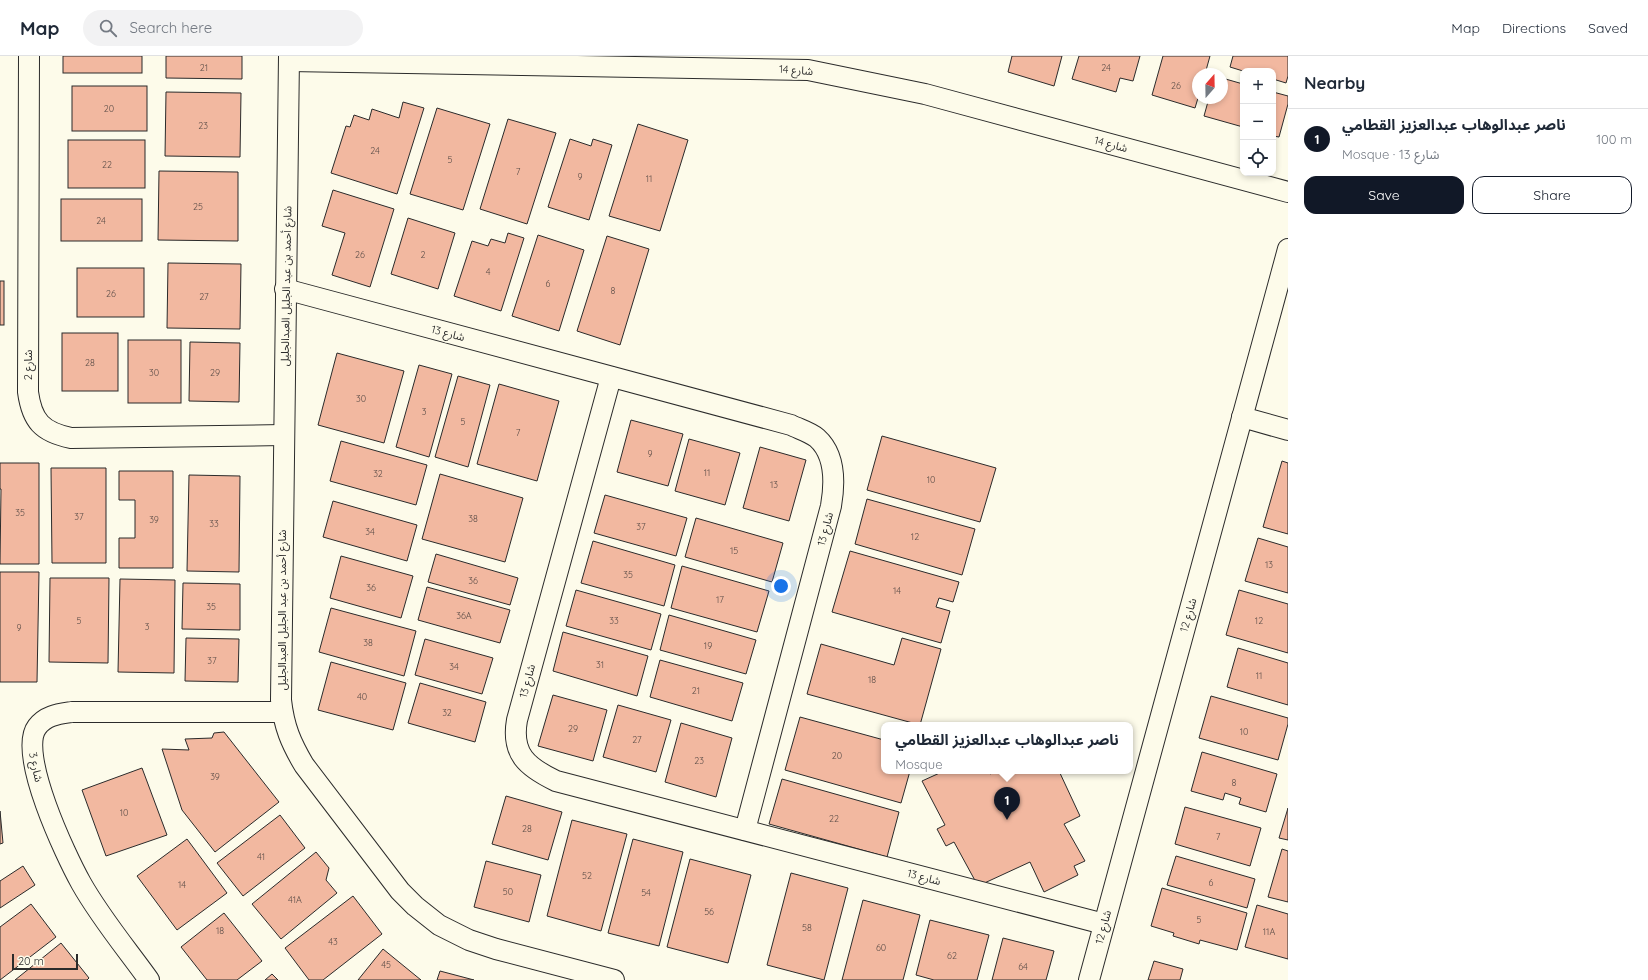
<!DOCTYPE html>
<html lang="en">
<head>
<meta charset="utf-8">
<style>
  :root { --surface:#fff; --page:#f2f2f3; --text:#1f2937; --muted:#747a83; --line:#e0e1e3; --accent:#111827 }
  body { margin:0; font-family:Quicksand,"Noto Sans Arabic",sans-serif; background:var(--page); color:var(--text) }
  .controls { position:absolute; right:12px; top:12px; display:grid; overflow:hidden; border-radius:8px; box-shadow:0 2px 6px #0003 }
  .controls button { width:36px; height:36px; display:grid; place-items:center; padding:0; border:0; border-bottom:1px solid var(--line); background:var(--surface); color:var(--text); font:20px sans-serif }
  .compass { position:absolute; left:1192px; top:12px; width:36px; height:36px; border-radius:50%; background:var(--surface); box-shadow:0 2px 6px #0003; rotate:20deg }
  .scale { position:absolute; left:12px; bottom:10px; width:66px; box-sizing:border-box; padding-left:4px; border:2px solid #2b2b2b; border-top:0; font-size:11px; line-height:14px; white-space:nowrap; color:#2b2b2b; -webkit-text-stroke:3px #fdfbea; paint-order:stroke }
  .you { position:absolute; left:781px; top:530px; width:14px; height:14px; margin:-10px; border:3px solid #fff; border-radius:50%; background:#1a73e8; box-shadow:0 0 0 6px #1a73e833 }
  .badge { display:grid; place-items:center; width:26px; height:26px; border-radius:50%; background:var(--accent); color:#fff; font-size:13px; font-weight:700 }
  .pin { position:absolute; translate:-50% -33px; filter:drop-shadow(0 1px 2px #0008) }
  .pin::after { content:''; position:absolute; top:21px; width:14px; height:12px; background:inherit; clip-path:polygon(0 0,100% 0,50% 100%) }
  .popup { position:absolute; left:881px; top:666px; width:252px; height:52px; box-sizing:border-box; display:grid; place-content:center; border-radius:8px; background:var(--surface); filter:drop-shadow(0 1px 3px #0005); font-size:13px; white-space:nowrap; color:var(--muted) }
  .popup b { font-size:15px; color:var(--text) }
  .popup::after { content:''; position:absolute; left:50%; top:100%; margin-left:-8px; border:8px solid transparent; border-top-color:var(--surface) }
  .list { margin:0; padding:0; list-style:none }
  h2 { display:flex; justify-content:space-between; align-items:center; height:52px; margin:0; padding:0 16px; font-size:17px }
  h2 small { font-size:13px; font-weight:400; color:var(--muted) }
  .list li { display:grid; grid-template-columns:26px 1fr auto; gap:12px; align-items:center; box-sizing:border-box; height:56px; padding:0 16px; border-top:1px solid var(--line) }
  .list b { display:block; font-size:15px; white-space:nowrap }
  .list p { margin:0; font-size:13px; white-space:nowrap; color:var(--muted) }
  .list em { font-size:13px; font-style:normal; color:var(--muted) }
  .actions { display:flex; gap:8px; padding:12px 16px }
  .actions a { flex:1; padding:9px 0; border:1px solid var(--accent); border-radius:12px; text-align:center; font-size:14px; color:var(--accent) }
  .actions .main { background:var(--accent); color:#fff }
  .icon { flex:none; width:22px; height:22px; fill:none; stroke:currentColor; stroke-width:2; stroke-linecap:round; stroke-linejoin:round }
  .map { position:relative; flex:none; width:1288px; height:924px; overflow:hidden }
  header { display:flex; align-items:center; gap:24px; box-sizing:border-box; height:56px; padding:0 20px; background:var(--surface); border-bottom:1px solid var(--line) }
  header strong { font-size:19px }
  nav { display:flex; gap:22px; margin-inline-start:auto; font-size:14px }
  .search { width:280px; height:36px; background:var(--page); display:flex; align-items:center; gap:10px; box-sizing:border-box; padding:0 14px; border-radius:22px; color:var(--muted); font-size:15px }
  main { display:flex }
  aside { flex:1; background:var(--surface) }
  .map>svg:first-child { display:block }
  .building { fill:#f2b8a0; stroke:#2b2b2b }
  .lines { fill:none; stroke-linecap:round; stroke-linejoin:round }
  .street-casing { stroke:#2b2b2b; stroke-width:22 }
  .street { stroke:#fdfbea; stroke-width:20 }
  .labels { text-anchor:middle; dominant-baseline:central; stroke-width:3; stroke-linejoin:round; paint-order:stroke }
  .number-label { font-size:9px; fill:#5d4e48 }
  .street-label { font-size:11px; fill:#2b2b2b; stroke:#fdfbea }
</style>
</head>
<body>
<header>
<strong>Map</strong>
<div class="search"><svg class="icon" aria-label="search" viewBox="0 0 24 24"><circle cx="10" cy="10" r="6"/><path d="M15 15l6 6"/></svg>Search here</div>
<nav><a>Map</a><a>Directions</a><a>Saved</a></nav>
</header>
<main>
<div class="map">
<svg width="1288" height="924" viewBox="0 0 1288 924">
  <rect width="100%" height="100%" fill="#fdfbea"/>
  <g class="building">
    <rect x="63" y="0" width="79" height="17"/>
    <polygon points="166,0 242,0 242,23 166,22"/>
    <polygon points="1012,0 1062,0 1054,30 1008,16"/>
    <polygon points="1079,0 1140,0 1133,25 1120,22 1116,36 1072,23"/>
    <polygon points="1163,0 1210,0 1205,18 1198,18 1198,42 1195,52 1152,39"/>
    <polygon points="1233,0 1288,0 1288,20 1286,27 1273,23 1273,15 1243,15 1230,11"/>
    <polygon points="1222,22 1243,28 1243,71 1204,60 1209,42 1222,42"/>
    <rect x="72" y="30" width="75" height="45"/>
    <polygon points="166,36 241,37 240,101 165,100"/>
    <polygon points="1273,36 1288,40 1288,48 1279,81 1273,80"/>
    <polygon points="403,46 424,52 397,138 331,117 346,70 350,71 354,59 369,64 372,53 399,62"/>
    <polygon points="437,52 490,68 463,154 410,138"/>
    <polygon points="508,63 556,77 527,168 480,153"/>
    <polygon points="638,68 688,84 660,175 609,160"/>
    <polygon points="570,83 591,90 593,83 612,89 589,164 548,151"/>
    <rect x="68" y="84" width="77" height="48"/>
    <polygon points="159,115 238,116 238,185 158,184"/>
    <polygon points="333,134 394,153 370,231 332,219 345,177 322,170"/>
    <rect x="61" y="143" width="81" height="42"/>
    <polygon points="408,162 455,177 438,233 391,218"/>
    <polygon points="508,177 524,182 501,255 454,240 472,185 488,190 491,183 505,187"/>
    <polygon points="538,179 584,194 559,275 512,260"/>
    <polygon points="607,180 649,193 620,289 577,275"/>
    <polygon points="168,207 241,208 240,273 167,272"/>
    <rect x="77" y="212" width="67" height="49"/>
    <rect x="0" y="225" width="4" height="44"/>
    <rect x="62" y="277" width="56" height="58"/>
    <rect x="128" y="284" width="53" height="63"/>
    <polygon points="190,286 240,287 239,346 189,345"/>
    <polygon points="337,297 404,315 384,387 318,369"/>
    <polygon points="419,309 452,318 429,401 396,391"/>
    <polygon points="458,320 490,329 468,411 435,401"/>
    <polygon points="499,328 559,345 537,425 477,408"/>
    <polygon points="631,364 683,378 668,430 617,416"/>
    <polygon points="882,380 996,412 980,466 867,434"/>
    <polygon points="689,383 740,397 725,449 675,435"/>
    <polygon points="341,385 427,409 416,449 330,425"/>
    <polygon points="760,391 806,404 789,465 743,452"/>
    <polygon points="1282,405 1288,407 1288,478 1263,471"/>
    <polygon points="0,407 39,407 39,508 0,508 1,433 0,433"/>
    <polygon points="51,412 106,412 106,507 52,507"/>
    <polygon points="119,415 173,415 173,512 119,512 119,482 135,482 135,444 119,444"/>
    <polygon points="440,418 523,442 505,506 422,483"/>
    <polygon points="189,419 240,420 239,516 187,515"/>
    <polygon points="605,439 687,462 676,500 594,477"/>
    <polygon points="867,443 975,473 962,519 855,488"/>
    <polygon points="333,445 417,469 407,505 323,481"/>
    <polygon points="696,462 783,487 772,526 685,501"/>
    <polygon points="1258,482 1288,491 1288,537 1245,525"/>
    <polygon points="593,485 675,509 664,550 581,527"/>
    <polygon points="850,495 959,526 953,546 939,542 936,551 950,555 941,587 832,556"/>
    <polygon points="436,498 518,522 510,549 428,526"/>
    <polygon points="341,500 413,520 401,562 330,542"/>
    <polygon points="682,510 769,535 757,576 671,552"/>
    <polygon points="0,516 39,516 37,626 0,626"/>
    <polygon points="50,522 109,522 108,607 49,606"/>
    <polygon points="120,523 175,524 174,617 118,616"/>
    <polygon points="183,527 240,528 240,574 182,573"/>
    <polygon points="427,531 510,554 500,587 418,564"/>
    <polygon points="576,534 661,558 651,594 566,570"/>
    <polygon points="1239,534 1288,548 1288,597 1226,579"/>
    <polygon points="331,552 416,575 404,620 319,596"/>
    <polygon points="669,559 756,584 746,618 660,594"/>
    <polygon points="563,576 648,600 637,640 553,615"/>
    <polygon points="186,582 239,583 238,626 185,625"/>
    <polygon points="902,582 941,593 920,669 807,638 821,588 894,609"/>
    <polygon points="425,583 493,602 482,638 415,619"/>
    <polygon points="1238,592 1288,607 1288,649 1227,631"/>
    <polygon points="660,604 743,627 732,665 650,641"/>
    <polygon points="331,606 406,627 393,674 318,654"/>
    <polygon points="420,627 486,646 475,686 408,667"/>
    <polygon points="553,639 607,654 593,705 538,690"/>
    <polygon points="1211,640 1288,662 1288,668 1278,704 1199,682"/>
    <polygon points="618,649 671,664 656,716 603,701"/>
    <polygon points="800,661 884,684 884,715 910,715 901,747 785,714"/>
    <polygon points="681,667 732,682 716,741 665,726"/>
    <polygon points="224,676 279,746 215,796 182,754 162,693 189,694 185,683 212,682 214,677"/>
    <polygon points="1202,696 1277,718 1266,756 1239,748 1241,742 1225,737 1223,744 1191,735"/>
    <polygon points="142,712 167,779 106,800 82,734"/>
    <polygon points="944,715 988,715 990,718 996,715 1059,715 1080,760 1064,768 1085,805 1074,810 1078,819 1044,836 1030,806 978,830 954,786 946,790 937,773 945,769 922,725"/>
    <polygon points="782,723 899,756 887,801 769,768"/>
    <polygon points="506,740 562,756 548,804 492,788"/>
    <polygon points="1185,751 1261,772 1250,810 1175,788"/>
    <polygon points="1288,752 1288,784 1279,782"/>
    <polygon points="0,755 3,787 0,788"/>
    <polygon points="280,759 305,792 243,840 217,807"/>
    <polygon points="572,764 627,778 601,875 547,860"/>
    <polygon points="187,783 227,837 177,874 137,820"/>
    <polygon points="633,783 683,796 659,890 608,877"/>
    <polygon points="1282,793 1288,795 1288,846 1268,841"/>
    <polygon points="316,796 329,812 326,824 337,837 281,883 252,848"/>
    <polygon points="1176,800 1255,823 1247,852 1167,829"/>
    <polygon points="690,803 751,819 728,907 667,891"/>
    <polygon points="486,805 541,819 529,866 474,851"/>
    <polygon points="23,810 35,829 0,852 0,825"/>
    <polygon points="791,817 848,832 824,924 767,909"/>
    <polygon points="1162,832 1247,857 1237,894 1200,884 1199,888 1173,880 1174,877 1151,870"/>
    <polygon points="353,840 382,878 323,924 309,924 285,892"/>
    <polygon points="863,844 920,859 903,924 842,924"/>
    <polygon points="31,848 56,881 0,924 0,871"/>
    <polygon points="1257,849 1288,858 1288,903 1245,891"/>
    <polygon points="224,857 262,905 237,924 207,924 181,891"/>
    <polygon points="930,864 989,879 977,924 934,924 916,919"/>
    <polygon points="1003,882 1054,895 1046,924 992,924"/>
    <polygon points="61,887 89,922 87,924 15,924"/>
    <polygon points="383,893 421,924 358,924"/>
    <polygon points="1154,905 1183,913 1180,924 1148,924"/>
    <polygon points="440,915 474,924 437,924"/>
    <polygon points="272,918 278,924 265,924"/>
  </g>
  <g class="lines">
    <defs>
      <g id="street">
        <path d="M29,0L28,336C32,365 42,376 71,382L283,379"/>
        <path d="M289,0L281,644C284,671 291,687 304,709L400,835L415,850L439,869L469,884L496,893L614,924"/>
        <polyline points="289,5 808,14 925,38 1288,136"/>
        <path d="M285,233L791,369C799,373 810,376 817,382C836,399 835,427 831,450L745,774"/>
        <path d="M611,321L517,664C511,698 527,711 556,725L1104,868"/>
        <polyline points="1242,361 1288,374"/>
        <path d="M149,924C126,892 100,861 81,827C66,800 17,697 37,671C46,659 59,658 72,656H282"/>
        <polyline points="1089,924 1288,193"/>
      </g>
    </defs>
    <use href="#street" class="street-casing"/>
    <use href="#street" class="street"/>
  </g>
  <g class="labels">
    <g class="number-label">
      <text x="204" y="11">21</text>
      <text x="1106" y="11">24</text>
      <text x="1176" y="29">26</text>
      <text x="109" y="52">20</text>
      <text x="203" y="69">23</text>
      <text x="375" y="94">24</text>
      <text x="450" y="103">5</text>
      <text x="107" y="108">22</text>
      <text x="518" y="115">7</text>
      <text x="580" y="120">9</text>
      <text x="649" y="122">11</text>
      <text x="198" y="150">25</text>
      <text x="101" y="164">24</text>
      <text x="360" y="198">26</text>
      <text x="423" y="198">2</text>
      <text x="488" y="215">4</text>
      <text x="548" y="227">6</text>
      <text x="613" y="234">8</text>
      <text x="111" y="237">26</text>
      <text x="204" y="240">27</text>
      <text x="90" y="306">28</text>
      <text x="154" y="316">30</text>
      <text x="215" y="316">29</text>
      <text x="361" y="342">30</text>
      <text x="424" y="355">3</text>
      <text x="463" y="365">5</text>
      <text x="518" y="376">7</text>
      <text x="650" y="397">9</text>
      <text x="707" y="416">11</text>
      <text x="378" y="417">32</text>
      <text x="931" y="423">10</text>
      <text x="774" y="428">13</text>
      <text x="20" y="456">35</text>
      <text x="79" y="460">37</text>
      <text x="473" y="462">38</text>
      <text x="154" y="463">39</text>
      <text x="214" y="467">33</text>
      <text x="641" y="470">37</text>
      <text x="370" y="475">34</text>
      <text x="915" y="480">12</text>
      <text x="734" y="494">15</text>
      <text x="1269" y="508">13</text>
      <text x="628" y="518">35</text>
      <text x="473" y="524">36</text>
      <text x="371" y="531">36</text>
      <text x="897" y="534">14</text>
      <text x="720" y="543">17</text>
      <text x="211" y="550">35</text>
      <text x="464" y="559">36A</text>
      <text x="79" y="564">5</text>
      <text x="614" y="564">33</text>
      <text x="1259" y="564">12</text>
      <text x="147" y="570">3</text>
      <text x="19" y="571">9</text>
      <text x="368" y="586">38</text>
      <text x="708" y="589">19</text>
      <text x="212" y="604">37</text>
      <text x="600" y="608">31</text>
      <text x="454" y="610">34</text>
      <text x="1259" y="619">11</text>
      <text x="872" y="623">18</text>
      <text x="696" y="634">21</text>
      <text x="362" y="640">40</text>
      <text x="447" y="656">32</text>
      <text x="573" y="672">29</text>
      <text x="1244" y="675">10</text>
      <text x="637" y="683">27</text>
      <text x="837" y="699">20</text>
      <text x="699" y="704">23</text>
      <text x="215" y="720">39</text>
      <text x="1234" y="726">8</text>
      <text x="124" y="756">10</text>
      <text x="834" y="762">22</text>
      <text x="527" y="772">28</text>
      <text x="1218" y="780">7</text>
      <text x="261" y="800">41</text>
      <text x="587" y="819">52</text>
      <text x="1211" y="826">6</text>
      <text x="182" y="828">14</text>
      <text x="508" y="835">50</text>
      <text x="646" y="836">54</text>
      <text x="295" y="843">41A</text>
      <text x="709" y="855">56</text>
      <text x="1199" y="863">5</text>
      <text x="807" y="871">58</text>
      <text x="220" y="874">18</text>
      <text x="1269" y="875">11A</text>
      <text x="333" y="885">43</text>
      <text x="881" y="891">60</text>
      <text x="952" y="899">62</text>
      <text x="386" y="908">45</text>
      <text x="1023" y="910">64</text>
    </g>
    <g class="street-label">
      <text transform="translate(796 14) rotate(4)">شارع 14</text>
      <text transform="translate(1111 88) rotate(15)">شارع 14</text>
      <text transform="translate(286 230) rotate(-89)">شارع أحمد بن عبد الجليل العبدالجليل</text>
      <text transform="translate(448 277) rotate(15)">شارع 13</text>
      <text transform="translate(28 309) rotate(-90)">شارع 2</text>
      <text transform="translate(825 473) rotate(-75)">شارع 13</text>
      <text transform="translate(282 554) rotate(-90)">شارع أحمد بن عبد الجليل العبدالجليل</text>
      <text transform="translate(1188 559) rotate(-74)">شارع 12</text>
      <text transform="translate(527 625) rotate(-75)">شارع 13</text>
      <text transform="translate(36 711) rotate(78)">شارع 3</text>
      <text transform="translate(924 821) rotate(15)">شارع 13</text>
      <text transform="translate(1103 871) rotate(-75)">شارع 12</text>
    </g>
  </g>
</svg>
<div class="controls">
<button>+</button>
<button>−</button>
<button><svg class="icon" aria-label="locate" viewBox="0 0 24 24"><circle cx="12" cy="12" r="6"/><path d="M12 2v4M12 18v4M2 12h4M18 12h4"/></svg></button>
</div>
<svg class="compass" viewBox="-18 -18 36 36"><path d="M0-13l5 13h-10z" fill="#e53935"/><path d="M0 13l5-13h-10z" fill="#747a83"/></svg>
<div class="scale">20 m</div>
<div class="you"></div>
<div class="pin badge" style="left:1007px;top:764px">1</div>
<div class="popup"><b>ناصر عبدالوهاب عبدالعزيز القطامي</b>Mosque</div>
</div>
<aside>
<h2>Nearby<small></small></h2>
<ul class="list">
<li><span class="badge">1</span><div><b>ناصر عبدالوهاب عبدالعزيز القطامي</b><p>Mosque · شارع 13</p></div><em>100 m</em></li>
</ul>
<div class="actions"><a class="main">Save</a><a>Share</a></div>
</aside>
</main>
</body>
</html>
